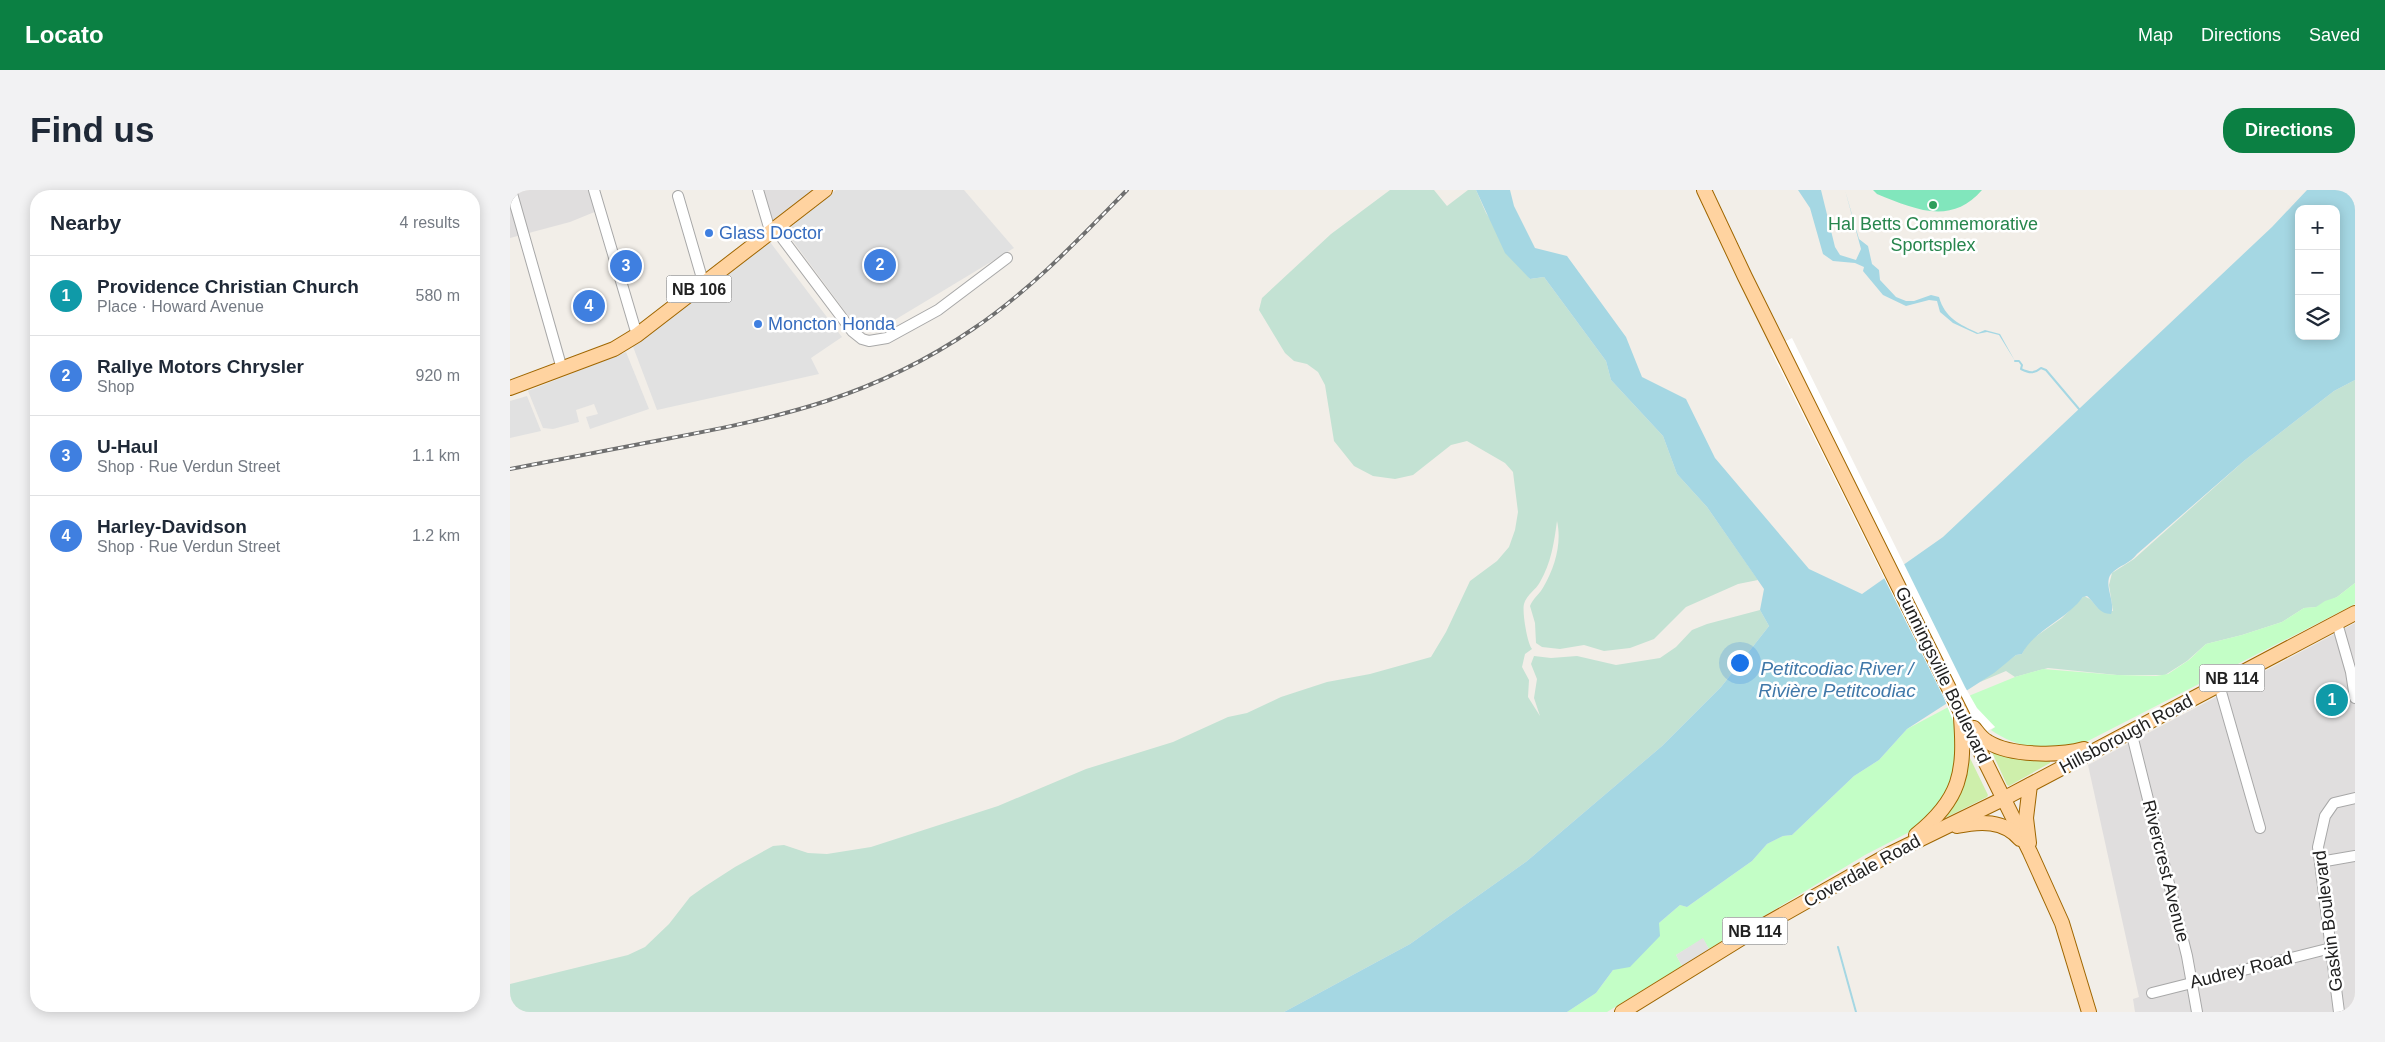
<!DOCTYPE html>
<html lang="en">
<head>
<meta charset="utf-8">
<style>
  :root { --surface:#fff; --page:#f2f2f3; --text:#1f2937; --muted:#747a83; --line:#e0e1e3; --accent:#0b8043 }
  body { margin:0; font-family:Arial,sans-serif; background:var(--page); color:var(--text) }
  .controls { position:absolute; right:15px; top:15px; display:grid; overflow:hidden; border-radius:10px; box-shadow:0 2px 12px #0003 }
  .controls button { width:45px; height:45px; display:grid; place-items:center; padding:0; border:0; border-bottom:1px solid var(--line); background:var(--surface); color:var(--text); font:25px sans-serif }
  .you { position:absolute; left:1229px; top:472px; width:18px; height:18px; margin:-12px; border:4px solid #fff; border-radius:50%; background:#1a73e8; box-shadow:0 0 0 8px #1a73e833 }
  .badge { display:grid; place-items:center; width:32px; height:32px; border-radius:50%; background:var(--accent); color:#fff; font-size:16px; font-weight:700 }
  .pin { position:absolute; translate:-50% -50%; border:2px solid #fff; box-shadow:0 1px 5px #0006 }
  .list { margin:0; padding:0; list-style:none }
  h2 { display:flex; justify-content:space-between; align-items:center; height:65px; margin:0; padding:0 20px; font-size:21px }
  h2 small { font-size:16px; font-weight:400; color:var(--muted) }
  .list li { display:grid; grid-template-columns:32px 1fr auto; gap:15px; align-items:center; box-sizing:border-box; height:80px; padding:0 20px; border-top:1px solid var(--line) }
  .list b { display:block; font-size:19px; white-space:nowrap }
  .list p { margin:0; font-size:16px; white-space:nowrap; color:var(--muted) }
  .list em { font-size:16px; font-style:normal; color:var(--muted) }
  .icon { flex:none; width:28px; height:28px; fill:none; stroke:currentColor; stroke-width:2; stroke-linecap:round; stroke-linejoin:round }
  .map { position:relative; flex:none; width:1845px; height:822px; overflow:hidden; border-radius:20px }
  header { display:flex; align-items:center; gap:30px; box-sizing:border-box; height:70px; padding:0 25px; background:var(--accent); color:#fff }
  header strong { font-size:24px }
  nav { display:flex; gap:28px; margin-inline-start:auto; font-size:18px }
  .intro { display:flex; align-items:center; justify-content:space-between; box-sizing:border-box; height:120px; padding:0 30px }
  h1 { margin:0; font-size:35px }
  .button { padding:12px 22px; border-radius:20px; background:var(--accent); color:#fff; font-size:18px; font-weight:700 }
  main { display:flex; gap:30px; padding:0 30px }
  aside { flex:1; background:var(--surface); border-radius:20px; box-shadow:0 2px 12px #0003 }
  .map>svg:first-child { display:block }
  .residential { fill:#e0dede }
  .grass { fill:#ceefab }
  .wetland { fill:#c3e2d3 }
  .park { fill:#c3fec6 }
  .pitch { fill:#81e6bc }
  .parking { fill:#e1e1e1 }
  .water { fill:#a5d7e3; fill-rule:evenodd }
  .pier { fill:#fff }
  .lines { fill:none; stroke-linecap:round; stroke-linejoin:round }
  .stream { stroke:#a5d7e3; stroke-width:2 }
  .minor-casing { stroke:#a8a8a8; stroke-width:12 }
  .major-casing { stroke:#9f6600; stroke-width:16 }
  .minor { stroke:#fff; stroke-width:10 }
  .major { stroke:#ffd3a0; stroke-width:14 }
  .rail-casing { stroke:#6f6f6f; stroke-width:4 }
  .rail { stroke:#fff; stroke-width:2; stroke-dasharray:5.5; stroke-linecap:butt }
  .leisure-dot { fill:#2e9e5b; stroke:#fff; stroke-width:2 }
  .shop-dot { fill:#3f7fe0; stroke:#fff; stroke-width:2 }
  .labels { text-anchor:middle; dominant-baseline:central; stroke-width:5; stroke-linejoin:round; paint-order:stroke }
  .shield { fill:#fff; stroke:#646464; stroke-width:1 }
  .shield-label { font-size:16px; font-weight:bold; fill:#212121 }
  .leisure-label { font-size:18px; fill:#27864d; stroke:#fff }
  .shop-label { font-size:18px; fill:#366cbe; stroke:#fff; text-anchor:start }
  .street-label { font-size:18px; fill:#212121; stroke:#fff }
  .water-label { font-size:19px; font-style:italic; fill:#4078a9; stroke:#fff }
</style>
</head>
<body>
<header>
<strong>Locato</strong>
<nav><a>Map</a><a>Directions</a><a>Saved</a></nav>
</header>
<div class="intro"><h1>Find us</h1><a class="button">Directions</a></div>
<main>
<aside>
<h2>Nearby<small>4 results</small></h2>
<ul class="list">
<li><span class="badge" style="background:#0f9aa8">1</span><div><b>Providence Christian Church</b><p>Place · Howard Avenue</p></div><em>580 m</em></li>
<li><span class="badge" style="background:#3f7fe0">2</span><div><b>Rallye Motors Chrysler</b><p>Shop</p></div><em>920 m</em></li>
<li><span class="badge" style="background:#3f7fe0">3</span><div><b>U-Haul</b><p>Shop · Rue Verdun Street</p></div><em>1.1 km</em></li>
<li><span class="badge" style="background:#3f7fe0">4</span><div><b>Harley-Davidson</b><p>Shop · Rue Verdun Street</p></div><em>1.2 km</em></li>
</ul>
</aside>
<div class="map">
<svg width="1845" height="822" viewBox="0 0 1845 822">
  <rect width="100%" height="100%" fill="#f2eee8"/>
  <g class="residential">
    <polygon points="0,0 81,0 87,21 60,32 0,48"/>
    <polygon points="246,0 316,0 258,43"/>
    <polygon points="1845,433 1845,822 1625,822 1623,809 1629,807 1578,575"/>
  </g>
  <g class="grass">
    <polygon points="1481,560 1540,571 1540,573 1499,596 1497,595"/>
    <polygon points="1459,566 1478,605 1477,607 1429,631"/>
  </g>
  <g class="wetland">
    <path d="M880,0H924L937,16L958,0H966L976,23L1020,89L1034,87L1096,171L1101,190L1153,246L1167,284L1197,317L1248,390L1228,394L1176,417L1144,449L1120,458L1094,461L1074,455L1050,459L1032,457L1026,453L1025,433L1020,416C1023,408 1030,404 1034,396C1045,377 1052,353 1047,331C1044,353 1041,373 1030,392C1026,400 1017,404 1014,414C1012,421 1017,453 1022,459L1015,464L1012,477L1019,490L1018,507L1030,526L1024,508L1027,489L1021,474L1024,466L1041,468L1067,466L1106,475L1150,468L1166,457L1182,440L1197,434L1250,420L1259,436L1211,497L1152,556L1017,671L900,754L774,822H0V794L118,765L135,757L159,734L180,707L194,697L225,677L263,656L274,655L298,663L317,664L361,657L488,616L576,579L663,552L718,527L737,523L771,507L817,492L860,484L921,467L936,442L960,391L987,371L999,357L1005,340L1008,322L1003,282L995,273L957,251L941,255L903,285L885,289L863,286L844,276L824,251L815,195L808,182L797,174L784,171L775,163L749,120L752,108L821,44Z"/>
    <polygon points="1845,190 1845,393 1827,407 1807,417 1794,418 1772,432 1732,445 1696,454 1677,471 1655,485 1607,485 1538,478 1505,487 1496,481 1470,492 1506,465 1512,464 1518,452 1552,428 1574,406 1580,409 1588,418 1603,421 1599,395 1602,383 1624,369 1735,270 1824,201"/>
  </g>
  <path class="park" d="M1845,393V414L1572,554C1542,564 1506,558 1481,540L1485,537L1480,533L1448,551V565L1438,604L1409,637L1355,665L1199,759L1193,749L1166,765L1172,776L1097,822H1057L1086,803L1103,780L1149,733L1170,715L1177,717L1242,671L1257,654L1273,646L1282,645L1344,586L1369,570L1397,539L1461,505L1505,487L1533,479L1607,485L1646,486L1658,484L1679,470L1696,454L1732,445L1772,432L1794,418L1806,417L1815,411L1827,407Z"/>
  <path class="pitch" d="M1363,0H1472C1441,36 1404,19 1367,4Z"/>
  <g class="parking">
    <polygon points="326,0 454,0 504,58 373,137 353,135 340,128 280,47 280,35"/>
    <polygon points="260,52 332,147 301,168 309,184 147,220 122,154"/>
    <polygon points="116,162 139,219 80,239 76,227 88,224 84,214 66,220 69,232 43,239 33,238 18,201"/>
    <polygon points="17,206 31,241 0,248 0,211"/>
    <polygon points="1193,748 1199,759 1172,776 1166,765"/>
  </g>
  <g class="water">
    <path d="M966,0H1000L1004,16L1025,58L1057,66L1116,147L1132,187L1176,209L1205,268L1299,379L1352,404L1433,347L1762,37L1797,0H1845V190L1824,201L1735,270L1627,364C1620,374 1609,375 1601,384C1593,395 1606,412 1601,424C1589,424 1585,413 1577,406L1573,407C1556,430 1524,440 1512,464L1506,465L1484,483L1397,539L1369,570L1344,586L1282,645L1273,646L1257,654L1242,671L1177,717L1170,715L1149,733L1150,746L1120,777L1103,780L1086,803L1057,822H774L900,754L1017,671L1152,556L1211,497L1259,436L1250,420L1254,399L1197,317L1167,284L1153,246L1101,190L1096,171L1034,87L1020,89L995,63ZM1789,19H1826V146H1789Z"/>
    <path d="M1288,0H1311L1325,57L1330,65L1346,70L1351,59L1335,0L1349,49L1358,56L1362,74L1369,80L1370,90L1386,107L1396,111H1404L1421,105L1429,107C1435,128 1449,134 1468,143L1475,140L1490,144L1505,171L1489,145L1477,142L1467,144L1443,133L1430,122L1427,111L1419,110L1396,116L1373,105L1353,81L1354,77L1345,73L1323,71L1313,64L1300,18Z"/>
  </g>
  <polygon class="pier" points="1282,148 1455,497 1467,518 1485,537 1448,556 1445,536 1434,508 1260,159"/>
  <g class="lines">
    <g class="stream">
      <path d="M1505,171H1509L1512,175L1511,179C1519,183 1524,184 1531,178L1536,180L1569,219"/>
      <polyline points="1328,757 1346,822"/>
    </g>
    <defs>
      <g id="minor">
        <polyline points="1,0 52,179"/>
        <polyline points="84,0 127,145"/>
        <polyline points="248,0 261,44"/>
        <polyline points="168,6 194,95"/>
        <polyline points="266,40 342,141 352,149 359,151 377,148 428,120 497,68"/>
        <polyline points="1827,433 1841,482 1845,508"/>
        <polyline points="1709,495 1750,638"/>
        <polyline points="1621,541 1677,766 1687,822"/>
        <polyline points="1810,672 1845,666"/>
        <polyline points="1642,803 1821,758"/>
        <polyline points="1829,822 1808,657 1815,626 1824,613 1845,608"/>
      </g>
      <g id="major">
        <polyline points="1194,0 1235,87 1520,662 1552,733 1579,822"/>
        <polyline points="0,198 104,159 127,145 315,0"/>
        <path d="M1464,538C1468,543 1472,549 1478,552C1501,566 1549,566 1574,559"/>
        <path d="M1447,636C1470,631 1494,630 1510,649"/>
        <path d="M1406,645C1451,609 1455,582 1451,528"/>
        <polyline points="1519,653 1516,628 1520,595"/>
        <polyline points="1112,822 1235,746 1380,664 1493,609 1845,423"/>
      </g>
    </defs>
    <use href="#minor" class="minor-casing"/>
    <use href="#major" class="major-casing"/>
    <use href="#minor" class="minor"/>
    <use href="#major" class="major"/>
    <defs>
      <path id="rail" d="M0,279C52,269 104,259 156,249C272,227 363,207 463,139C521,100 569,49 617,0"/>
    </defs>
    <use href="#rail" class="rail-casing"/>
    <use href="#rail" class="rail"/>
  </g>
  <circle class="leisure-dot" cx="1423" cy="15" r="5"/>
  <g class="shop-dot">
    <circle cx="199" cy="43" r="5"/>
    <circle cx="248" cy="134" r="5"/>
  </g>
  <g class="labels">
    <g class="shield">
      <rect x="156.5" y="85.5" width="65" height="27" rx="4"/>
      <rect x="1689.5" y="474.5" width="65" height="27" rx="4"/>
      <rect x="1212.5" y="727.5" width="65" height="27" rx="4"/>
    </g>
    <g class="shield-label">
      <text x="189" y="99">NB 106</text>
      <text x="1722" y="488">NB 114</text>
      <text x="1245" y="741">NB 114</text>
    </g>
    <g class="leisure-label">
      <text x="1423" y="34">Hal Betts Commemorative<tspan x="1423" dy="21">Sportsplex</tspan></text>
    </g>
    <g class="shop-label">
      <text x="209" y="43">Glass Doctor</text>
      <text x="258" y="134">Moncton Honda</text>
    </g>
    <g class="street-label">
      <text transform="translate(1433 485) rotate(64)">Gunningsville Boulevard</text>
      <text transform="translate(1616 544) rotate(-28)">Hillsborough Road</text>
      <text transform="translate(1352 681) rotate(-29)">Coverdale Road</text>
      <text transform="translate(1656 681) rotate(76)">Rivercrest Avenue</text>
      <text transform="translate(1818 731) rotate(-97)">Gaskin Boulevard</text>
      <text transform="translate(1731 780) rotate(-14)">Audrey Road</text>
    </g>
    <g class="water-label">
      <text x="1327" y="478">Petitcodiac River /<tspan x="1327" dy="22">Rivière Petitcodiac</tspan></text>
    </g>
  </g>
</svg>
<div class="controls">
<button>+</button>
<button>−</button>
<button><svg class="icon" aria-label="layers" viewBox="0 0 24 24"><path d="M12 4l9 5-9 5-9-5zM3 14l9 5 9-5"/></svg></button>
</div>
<div class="you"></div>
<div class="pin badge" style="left:1822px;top:510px;background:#0f9aa8">1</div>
<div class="pin badge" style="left:370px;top:75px;background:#3f7fe0">2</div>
<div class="pin badge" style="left:116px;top:76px;background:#3f7fe0">3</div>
<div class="pin badge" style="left:79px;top:116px;background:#3f7fe0">4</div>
</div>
</main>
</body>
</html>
